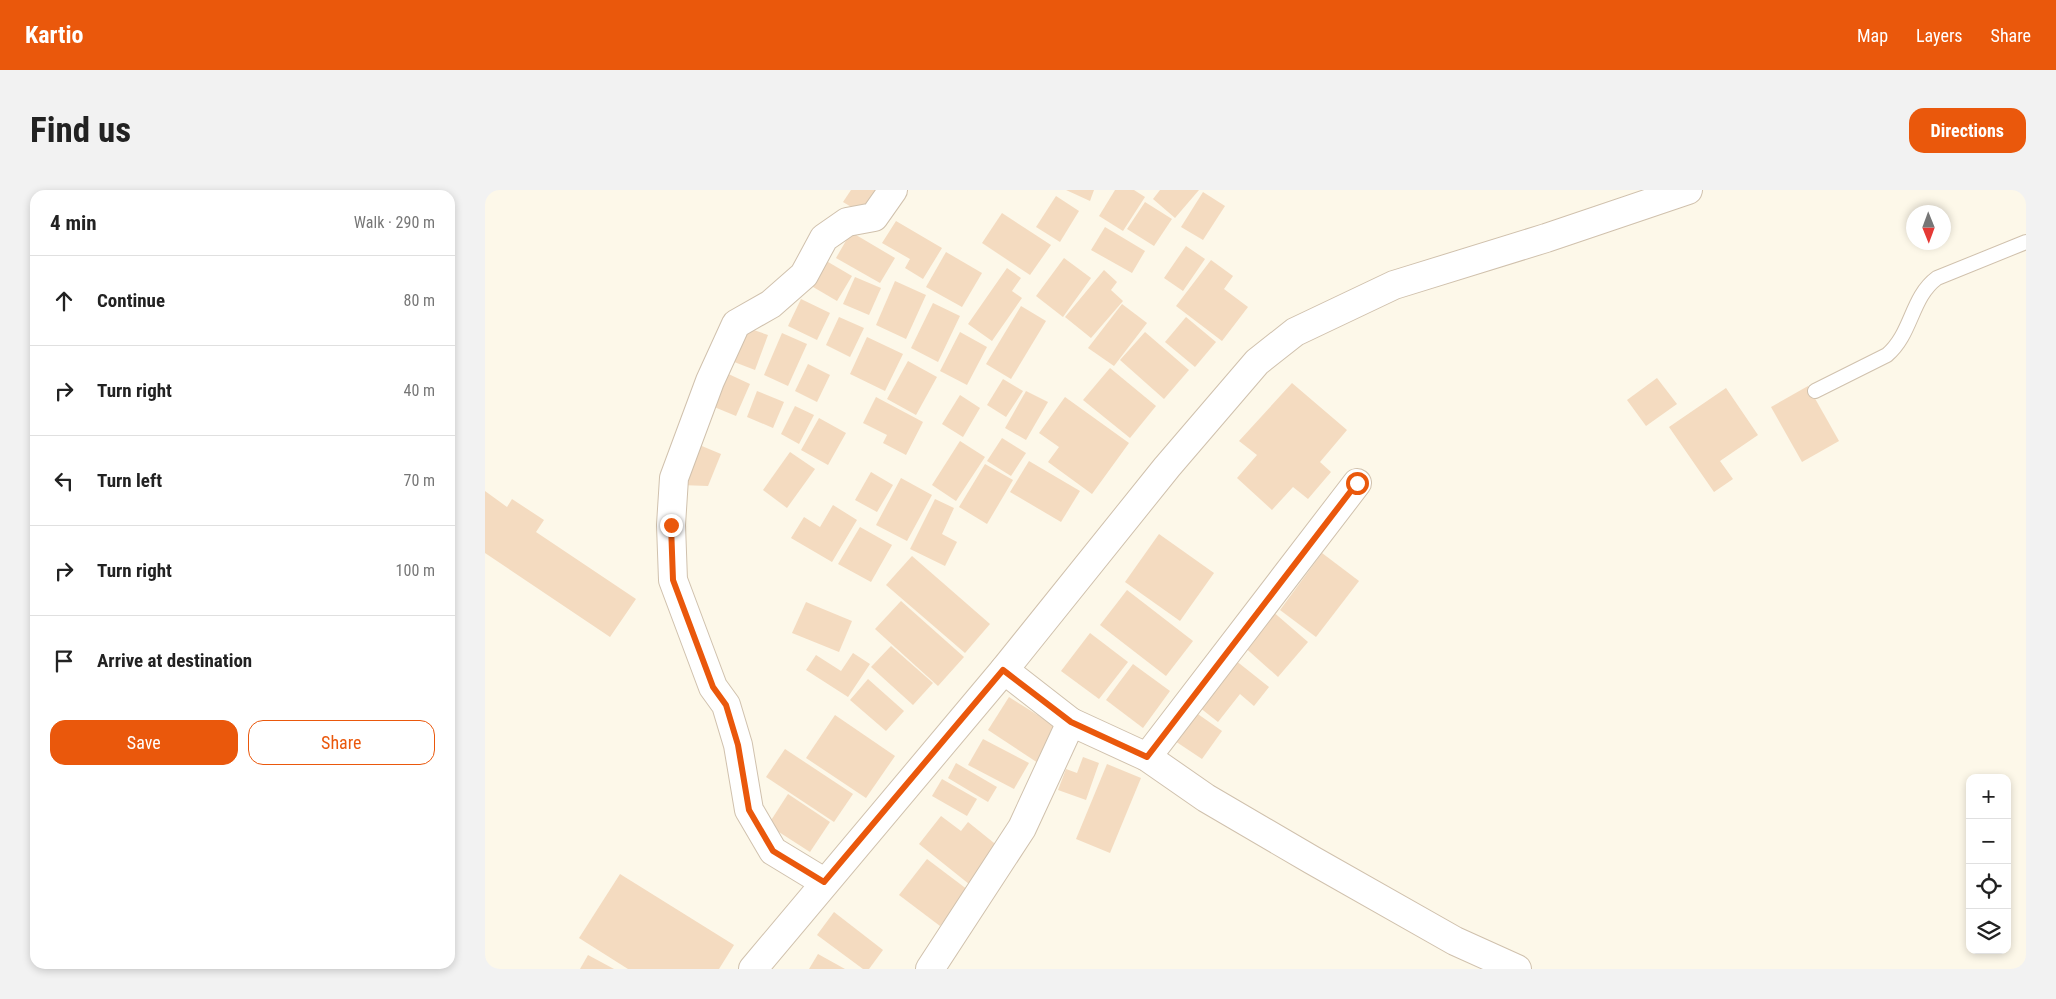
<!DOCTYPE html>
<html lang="en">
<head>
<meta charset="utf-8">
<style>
  :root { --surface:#fff; --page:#f2f2f2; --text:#222; --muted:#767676; --line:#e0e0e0; --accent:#ea580c }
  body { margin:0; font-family:"Roboto Condensed",sans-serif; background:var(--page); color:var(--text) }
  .controls { position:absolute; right:15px; bottom:15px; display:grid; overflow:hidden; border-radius:10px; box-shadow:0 2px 8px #0003 }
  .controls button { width:45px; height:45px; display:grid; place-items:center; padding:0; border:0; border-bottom:1px solid var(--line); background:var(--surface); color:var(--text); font:25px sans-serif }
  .compass { position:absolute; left:1421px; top:15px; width:45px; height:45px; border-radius:50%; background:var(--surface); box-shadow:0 2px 8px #0003; rotate:179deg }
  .stop { position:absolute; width:15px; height:15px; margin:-11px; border:4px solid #ea580c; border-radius:50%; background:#fff }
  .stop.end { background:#ea580c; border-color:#fff; box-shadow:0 1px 5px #0008 }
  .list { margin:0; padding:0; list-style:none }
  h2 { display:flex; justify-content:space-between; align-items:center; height:65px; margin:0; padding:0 20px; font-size:21px }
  h2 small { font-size:16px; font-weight:400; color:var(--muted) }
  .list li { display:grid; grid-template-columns:32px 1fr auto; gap:15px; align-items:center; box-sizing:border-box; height:90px; padding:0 20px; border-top:1px solid var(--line) }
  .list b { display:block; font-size:19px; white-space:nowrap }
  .list em { font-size:16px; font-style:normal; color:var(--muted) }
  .actions { display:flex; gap:10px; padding:15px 20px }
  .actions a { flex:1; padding:11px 0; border:1px solid var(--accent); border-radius:15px; text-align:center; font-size:18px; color:var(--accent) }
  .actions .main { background:var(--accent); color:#fff }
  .icon { flex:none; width:28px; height:28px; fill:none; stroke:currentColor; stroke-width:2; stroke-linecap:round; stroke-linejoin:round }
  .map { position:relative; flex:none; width:1541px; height:779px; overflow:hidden; border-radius:15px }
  header { display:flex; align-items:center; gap:30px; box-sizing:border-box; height:70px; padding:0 25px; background:var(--accent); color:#fff }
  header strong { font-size:24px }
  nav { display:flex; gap:28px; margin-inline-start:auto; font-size:18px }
  .intro { display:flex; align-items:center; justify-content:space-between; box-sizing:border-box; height:120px; padding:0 30px }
  h1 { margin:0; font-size:35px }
  .button { padding:12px 22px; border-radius:15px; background:var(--accent); color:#fff; font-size:18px; font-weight:700 }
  main { display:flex; gap:30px; padding:0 30px }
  aside { flex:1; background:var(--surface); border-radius:15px; box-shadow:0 2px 8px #0003 }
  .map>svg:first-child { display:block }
  .building { fill:#f4dbc0 }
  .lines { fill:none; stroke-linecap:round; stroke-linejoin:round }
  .service-casing { stroke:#d0c1ad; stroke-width:16 }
  .minor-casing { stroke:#d0c1ad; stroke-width:30 }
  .service { stroke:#fff; stroke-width:14 }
  .minor { stroke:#fff; stroke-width:28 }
  .route { stroke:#ea580c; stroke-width:6 }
</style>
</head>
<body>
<header>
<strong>Kartio</strong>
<nav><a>Map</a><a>Layers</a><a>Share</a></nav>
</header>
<div class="intro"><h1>Find us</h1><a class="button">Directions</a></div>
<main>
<aside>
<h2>4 min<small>Walk · 290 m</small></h2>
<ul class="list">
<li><svg class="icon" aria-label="ahead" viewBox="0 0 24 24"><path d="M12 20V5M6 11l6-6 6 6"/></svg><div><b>Continue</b></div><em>80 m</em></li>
<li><svg class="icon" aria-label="right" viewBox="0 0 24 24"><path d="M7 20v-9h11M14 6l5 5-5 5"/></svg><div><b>Turn right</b></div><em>40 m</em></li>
<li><svg class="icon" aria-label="left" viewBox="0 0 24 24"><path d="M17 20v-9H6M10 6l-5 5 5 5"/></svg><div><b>Turn left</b></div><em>70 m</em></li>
<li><svg class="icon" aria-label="right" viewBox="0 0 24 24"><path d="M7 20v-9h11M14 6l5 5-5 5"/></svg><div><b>Turn right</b></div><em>100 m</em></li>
<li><svg class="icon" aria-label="arrive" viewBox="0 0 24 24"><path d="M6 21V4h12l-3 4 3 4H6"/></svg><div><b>Arrive at destination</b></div></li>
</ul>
<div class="actions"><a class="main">Save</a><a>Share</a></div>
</aside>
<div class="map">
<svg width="1541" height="779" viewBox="0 0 1541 779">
  <rect width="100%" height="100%" fill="#fdf8e9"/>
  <g class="building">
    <polygon points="366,0 403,0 378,24 358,12"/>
    <polygon points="581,0 609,0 605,11"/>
    <polygon points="630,0 649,0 660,7 638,41 614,26"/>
    <polygon points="675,0 714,0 690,28 668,9"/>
    <polygon points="718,2 740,16 718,50 696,37"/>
    <polygon points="571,6 594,21 575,52 551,37"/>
    <polygon points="660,12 687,29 669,56 642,39"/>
    <polygon points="517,23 566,55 545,85 497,53"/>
    <polygon points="411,31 457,58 438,89 420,78 425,69 397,53"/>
    <polygon points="620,37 660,61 647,83 606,60"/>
    <polygon points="366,42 410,68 395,93 351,68"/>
    <polygon points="701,56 720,69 698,101 679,88"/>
    <polygon points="461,62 497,83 477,117 441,97"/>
    <polygon points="579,68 606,88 578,127 551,106"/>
    <polygon points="338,69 367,86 352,111 323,94"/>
    <polygon points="726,70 748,86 739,99 763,117 737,151 691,116"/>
    <polygon points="522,78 536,88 527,101 537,108 507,151 483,134"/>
    <polygon points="619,80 632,92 626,100 638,111 606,148 580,127"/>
    <polygon points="370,87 396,98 384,125 358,114"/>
    <polygon points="410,91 441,105 421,149 391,135"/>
    <polygon points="316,109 345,123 332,150 303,136"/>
    <polygon points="448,113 475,126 453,172 426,158"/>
    <polygon points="637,114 662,133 629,176 603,158"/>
    <polygon points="536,116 561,131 526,189 501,174"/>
    <polygon points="354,127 379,138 365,167 341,155"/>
    <polygon points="701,127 731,152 710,177 680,152"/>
    <polygon points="257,136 283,145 270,180 244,170"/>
    <polygon points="475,142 502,157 482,195 455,181"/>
    <polygon points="660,142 704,180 679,209 635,170"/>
    <polygon points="297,143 322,154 303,196 279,185"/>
    <polygon points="382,147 418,164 400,201 365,184"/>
    <polygon points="423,171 452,187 431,225 402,209"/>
    <polygon points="323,174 345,185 332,212 310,201"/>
    <polygon points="625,178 671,216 645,248 598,210"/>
    <polygon points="237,181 265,194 251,226 222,214"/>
    <polygon points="1172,188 1192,214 1161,236 1142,210"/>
    <polygon points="518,189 538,201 521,227 502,215"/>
    <polygon points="807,193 862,240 835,272 846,282 823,309 808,297 787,320 752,288 772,265 754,251"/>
    <polygon points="1323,196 1354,251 1317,272 1286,217"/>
    <polygon points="1241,198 1273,245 1235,271 1248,289 1229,302 1184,237"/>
    <polygon points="272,201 299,212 288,238 262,227"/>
    <polygon points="541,201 563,212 541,250 520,238"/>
    <polygon points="475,205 495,218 478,247 457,234"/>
    <polygon points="391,207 438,232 421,265 398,253 402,245 378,233"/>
    <polygon points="580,207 644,253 607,304 563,272 574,257 554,243"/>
    <polygon points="310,216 329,225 314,254 296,244"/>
    <polygon points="334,228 361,243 343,275 316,260"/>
    <polygon points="517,248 541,263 526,286 502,271"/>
    <polygon points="475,251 500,267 471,311 447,295"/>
    <polygon points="212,254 236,264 223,296 195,295"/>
    <polygon points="305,262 330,279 302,318 278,300"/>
    <polygon points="544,271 595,301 576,332 525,302"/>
    <polygon points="500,274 528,290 502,334 474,317"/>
    <polygon points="386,282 408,295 392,322 370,310"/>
    <polygon points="416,288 447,305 422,351 391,335"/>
    <polygon points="0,301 22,317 27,309 59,330 51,342 151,409 125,447 0,363"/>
    <polygon points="450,309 469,318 457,344 472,352 460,376 425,359"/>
    <polygon points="348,315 372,330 347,372 306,348 319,327 335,337"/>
    <polygon points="375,337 407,355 386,392 353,374"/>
    <polygon points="674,344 729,383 695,431 640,392"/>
    <polygon points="837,363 874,391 831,447 795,420"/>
    <polygon points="427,366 505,434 480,463 401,395"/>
    <polygon points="642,400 708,451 681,486 615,435"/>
    <polygon points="416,411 479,467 453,496 390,439"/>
    <polygon points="321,412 367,431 354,462 307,443"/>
    <polygon points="786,420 823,452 793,487 756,454"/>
    <polygon points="605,443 643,472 614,509 576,481"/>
    <polygon points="406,456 448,493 428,515 386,477"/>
    <polygon points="368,463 385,474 363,507 321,480 331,465 356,481"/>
    <polygon points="750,470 784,497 769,516 755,504 733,532 714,517"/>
    <polygon points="648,474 685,501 658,538 621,510"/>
    <polygon points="383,489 419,521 401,541 365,510"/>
    <polygon points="524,507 575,539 553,573 503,540"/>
    <polygon points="710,522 737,541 717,569 690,551"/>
    <polygon points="350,525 410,566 381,608 321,568"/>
    <polygon points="498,549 544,573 529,599 483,575"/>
    <polygon points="300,559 368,604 349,632 281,587"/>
    <polygon points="598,567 614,573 601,610 573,600 581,579 592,583"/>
    <polygon points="471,573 512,597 503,612 463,588"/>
    <polygon points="622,574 656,588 625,663 591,649"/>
    <polygon points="457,589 492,609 482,626 447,606"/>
    <polygon points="303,604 345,632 325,662 283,635"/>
    <polygon points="456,626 476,641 483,632 514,657 484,694 434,654"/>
    <polygon points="442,669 483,700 455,736 414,705"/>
    <polygon points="135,684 249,755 234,779 143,779 94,748"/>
    <polygon points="349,722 398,760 384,779 378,779 332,745"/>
    <polygon points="333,764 360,779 324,779"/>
    <polygon points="103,765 129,779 95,779"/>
  </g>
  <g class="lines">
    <defs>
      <path id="service" d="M1330,201L1402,165C1427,144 1426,107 1452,88L1541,52"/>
      <g id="minor">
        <polyline points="519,480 586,532 662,567 721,608 827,670 970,751 1032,779"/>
        <polyline points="662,567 872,293"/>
        <polyline points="339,692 288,661 264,620 253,555 241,515 228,497 188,390 186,335 189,288 225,191 251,134 286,114 319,85 339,48 362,32 389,27 408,0"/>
        <polyline points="268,779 519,480 682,277 772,172 810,142 909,95 1061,48 1203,0"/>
        <polyline points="445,779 537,638 586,532"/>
      </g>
    </defs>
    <use href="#service" class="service-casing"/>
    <use href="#minor" class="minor-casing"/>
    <use href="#service" class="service"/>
    <use href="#minor" class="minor"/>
  </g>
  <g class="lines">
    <polyline class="route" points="186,335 188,390 228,497 241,515 253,555 264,620 288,661 339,692 518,480 586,532 662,567 872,293"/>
  </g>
</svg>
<div class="controls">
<button>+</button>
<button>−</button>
<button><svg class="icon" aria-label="locate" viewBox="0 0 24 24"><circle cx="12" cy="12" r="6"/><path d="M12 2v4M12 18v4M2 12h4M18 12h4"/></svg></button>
<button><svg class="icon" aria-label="layers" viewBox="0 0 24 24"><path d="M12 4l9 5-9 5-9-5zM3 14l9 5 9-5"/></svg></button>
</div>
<svg class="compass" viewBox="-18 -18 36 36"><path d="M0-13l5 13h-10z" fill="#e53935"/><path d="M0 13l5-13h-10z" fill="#767676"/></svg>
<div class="stop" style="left:872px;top:293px"></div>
<div class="stop end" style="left:186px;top:335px"></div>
</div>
</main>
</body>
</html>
